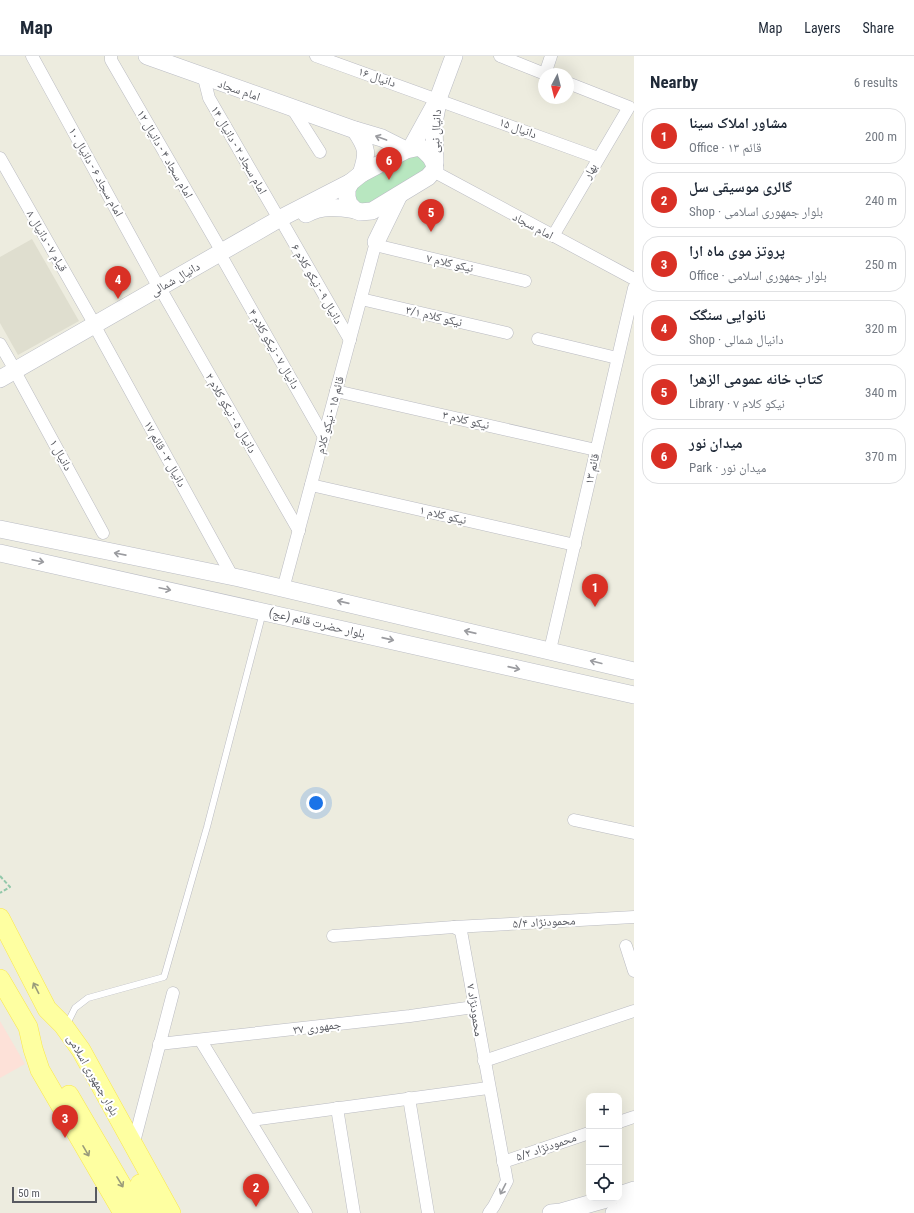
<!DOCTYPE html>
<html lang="en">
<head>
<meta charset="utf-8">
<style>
  :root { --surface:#fff; --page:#f2f2f3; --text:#1f2937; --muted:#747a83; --line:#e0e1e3; --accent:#d93025 }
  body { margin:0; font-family:"Roboto Condensed","Noto Naskh Arabic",sans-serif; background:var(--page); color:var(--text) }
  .controls { position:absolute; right:12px; bottom:12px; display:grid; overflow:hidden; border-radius:8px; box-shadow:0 4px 16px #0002 }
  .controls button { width:36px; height:36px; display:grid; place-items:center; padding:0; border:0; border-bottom:1px solid var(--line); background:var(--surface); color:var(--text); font:20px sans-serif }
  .compass { position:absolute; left:538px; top:12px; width:36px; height:36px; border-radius:50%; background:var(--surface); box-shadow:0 4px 16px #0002; rotate:187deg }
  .scale { position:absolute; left:12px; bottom:10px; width:85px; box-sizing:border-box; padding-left:4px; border:2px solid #585a61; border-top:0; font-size:11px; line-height:14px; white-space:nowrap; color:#585a61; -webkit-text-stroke:3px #fff; paint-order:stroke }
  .you { position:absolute; left:316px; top:747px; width:14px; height:14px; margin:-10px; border:3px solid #fff; border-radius:50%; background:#1a73e8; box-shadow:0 0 0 6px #1a73e833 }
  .badge { display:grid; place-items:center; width:26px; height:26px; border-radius:50%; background:var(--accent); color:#fff; font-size:13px; font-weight:700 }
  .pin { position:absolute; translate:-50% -33px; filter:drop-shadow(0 1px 2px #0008) }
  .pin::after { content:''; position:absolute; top:21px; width:14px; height:12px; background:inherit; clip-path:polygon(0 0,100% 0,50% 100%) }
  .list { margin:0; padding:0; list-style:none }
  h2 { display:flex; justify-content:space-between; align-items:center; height:52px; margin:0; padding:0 16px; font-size:17px }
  h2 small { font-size:13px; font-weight:400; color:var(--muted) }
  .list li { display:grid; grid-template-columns:26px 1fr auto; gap:12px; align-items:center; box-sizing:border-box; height:56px; margin:0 8px 8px; padding:0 8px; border:1px solid var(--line); border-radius:16px }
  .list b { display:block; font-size:15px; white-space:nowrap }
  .list p { margin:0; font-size:13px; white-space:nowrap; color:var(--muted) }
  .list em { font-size:13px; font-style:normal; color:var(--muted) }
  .icon { flex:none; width:22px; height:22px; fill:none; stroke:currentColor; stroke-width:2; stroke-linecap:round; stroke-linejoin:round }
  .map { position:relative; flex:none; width:634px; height:1157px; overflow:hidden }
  header { display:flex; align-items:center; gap:24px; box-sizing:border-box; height:56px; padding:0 20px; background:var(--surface); border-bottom:1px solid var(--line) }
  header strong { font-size:19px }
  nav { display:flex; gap:22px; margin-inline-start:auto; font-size:14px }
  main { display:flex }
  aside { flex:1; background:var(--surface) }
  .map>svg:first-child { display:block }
  .education { fill:#dfdecf }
  .medical { fill:#fde1d8 }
  .green { fill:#b8e7c0 }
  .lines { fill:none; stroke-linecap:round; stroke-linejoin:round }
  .lane-casing { stroke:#babbc2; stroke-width:7 }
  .street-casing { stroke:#babbc2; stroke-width:13 }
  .secondary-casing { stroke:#babcc4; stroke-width:18 }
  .primary-casing { stroke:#fbe849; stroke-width:20 }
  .path { stroke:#92c8aa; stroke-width:2; stroke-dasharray:4 2; stroke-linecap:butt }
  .lane { stroke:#fff; stroke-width:6 }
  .street { stroke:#fff; stroke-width:12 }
  .secondary { stroke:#fff; stroke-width:17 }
  .primary { stroke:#feffa1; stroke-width:19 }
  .oneway { stroke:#9b9ca0 }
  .oneway2 { stroke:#9a9c7b }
  .labels { text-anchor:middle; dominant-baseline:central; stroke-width:4; stroke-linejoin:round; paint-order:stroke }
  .street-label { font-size:12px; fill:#585a61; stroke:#fff }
</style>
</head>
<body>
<header>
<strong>Map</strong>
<nav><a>Map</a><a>Layers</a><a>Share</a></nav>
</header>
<main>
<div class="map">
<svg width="634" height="1157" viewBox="0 0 634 1157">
  <rect width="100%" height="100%" fill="#edecdf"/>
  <polygon class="education" points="32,183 79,265 18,299 0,267 0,201"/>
  <polygon class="medical" points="0,965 25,1008 0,1022"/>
  <polygon class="green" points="411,98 419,98 427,110 425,114 371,148 362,149 357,146 354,135 358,129"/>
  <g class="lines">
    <defs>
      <polyline id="lane" points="65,968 69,964 75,952 88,942 164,921 207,771 263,556"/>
      <g id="street">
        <polyline points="32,0 159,232"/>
        <polyline points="111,0 111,4 222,196"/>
        <polyline points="316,0 598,102"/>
        <polyline points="500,0 545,18"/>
        <polyline points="545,18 551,0"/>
        <polyline points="204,22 209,42 279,163"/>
        <polyline points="292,52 320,96"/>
        <polyline points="0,102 95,269"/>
        <polyline points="433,115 634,223"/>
        <polyline points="285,171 350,284"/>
        <polyline points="553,180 629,51 568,27"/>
        <polyline points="375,189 525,225"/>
        <polyline points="224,205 324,381"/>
        <polyline points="164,239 299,475"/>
        <polyline points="361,243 507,277"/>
        <polyline points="98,276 232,520"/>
        <polyline points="538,283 617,302"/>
        <polyline points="0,288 15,314"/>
        <polyline points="18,321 103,477"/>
        <polyline points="336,335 596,394"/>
        <polyline points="311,429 575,489"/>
        <polyline points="283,533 376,186"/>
        <polyline points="550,594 634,232"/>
        <polyline points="574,764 634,777"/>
        <polyline points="454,871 634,861"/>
        <polyline points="333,880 454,871 461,875 507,1125 494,1150 489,1157"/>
        <polyline points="626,890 634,915"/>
        <polyline points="201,985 306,1157"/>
        <polyline points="159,988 410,960 474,951"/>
        <polyline points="484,1005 634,955"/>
        <polyline points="409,1042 428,1157"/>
        <polyline points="337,1052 354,1157"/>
        <polyline points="251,1064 488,1032"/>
        <polyline points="619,1066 634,1061"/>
        <polyline points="133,1090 173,937"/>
        <polyline points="503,1106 589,1077"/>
      </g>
      <g id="secondary">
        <polyline points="147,0 355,74 382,82 406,94"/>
        <path d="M355,74C368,93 368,97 361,118"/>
        <path d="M420,91C428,98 434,102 435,113L428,121L372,155L360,156L355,154L349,148L347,141V133L351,126L361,118L406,94Z"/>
        <polyline points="411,92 438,43 454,0"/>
        <polyline points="435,107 434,67 437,51"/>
        <path d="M306,158C322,149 338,151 355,154"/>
        <polyline points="376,186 399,139"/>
        <polyline points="0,323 279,163 351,126"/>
        <polyline points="0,473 239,522 634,615"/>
        <polyline points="0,497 634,639"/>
        <polyline points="619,1139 634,1134"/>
        <polyline points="551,1157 561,1156 610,1142"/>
        <polyline points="614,1157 634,1150"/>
      </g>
      <g id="primary">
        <polyline points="0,862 47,953 63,969 81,994 171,1157"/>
        <polyline points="0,923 28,971 33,993 40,1014 123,1157"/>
        <polyline points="69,1039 138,1157"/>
        <polyline points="140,1128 155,1157"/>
      </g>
    </defs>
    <use href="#lane" class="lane-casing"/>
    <use href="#street" class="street-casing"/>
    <use href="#secondary" class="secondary-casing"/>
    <use href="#primary" class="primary-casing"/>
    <polyline class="path" points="0,820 10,831 0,837"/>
    <use href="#lane" class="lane"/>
    <use href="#street" class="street"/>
    <use href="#secondary" class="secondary"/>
    <use href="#primary" class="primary"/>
  </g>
  <defs><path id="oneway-shaft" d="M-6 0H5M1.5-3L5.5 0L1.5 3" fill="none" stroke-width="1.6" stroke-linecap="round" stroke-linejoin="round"/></defs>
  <g class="oneway">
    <use href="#oneway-shaft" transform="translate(381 82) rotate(-160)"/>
    <use href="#oneway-shaft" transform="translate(120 498) rotate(-169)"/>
    <use href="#oneway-shaft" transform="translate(38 505) rotate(12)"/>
    <use href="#oneway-shaft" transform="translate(165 533) rotate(12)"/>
    <use href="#oneway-shaft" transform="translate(343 546) rotate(-167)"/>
    <use href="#oneway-shaft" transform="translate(470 576) rotate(-167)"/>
    <use href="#oneway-shaft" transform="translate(388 583) rotate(13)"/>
    <use href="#oneway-shaft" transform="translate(596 606) rotate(-166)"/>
    <use href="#oneway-shaft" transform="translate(514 612) rotate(13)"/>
    <use href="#oneway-shaft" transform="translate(503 1133) rotate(117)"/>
  </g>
  <g class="oneway2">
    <use href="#oneway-shaft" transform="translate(36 932) rotate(-117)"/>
    <use href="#oneway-shaft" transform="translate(86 1095) rotate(60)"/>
    <use href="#oneway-shaft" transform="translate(120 1126) rotate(59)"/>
  </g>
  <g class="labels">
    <g class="street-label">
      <text transform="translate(377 21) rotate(19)">دانیال ۱۶</text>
      <text transform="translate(239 34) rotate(19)">امام سجاد</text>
      <text transform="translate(518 72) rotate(20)">دانیال ۱۵</text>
      <text transform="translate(436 75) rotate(-87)">دانیال نبی</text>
      <text transform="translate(239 94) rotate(60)">امام سجاد ۲ - دانیال ۱۴</text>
      <text transform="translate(165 98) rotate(60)">امام سجاد ۴ - دانیال ۱۲</text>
      <text transform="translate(590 115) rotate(-60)">بهار</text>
      <text transform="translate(96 116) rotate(61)">امام سجاد ۶ - دانیال ۱۰</text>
      <text transform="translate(533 170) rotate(28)">امام سجاد</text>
      <text transform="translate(47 185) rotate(60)">قیام ۷ - دانیال ۸</text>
      <text transform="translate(450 207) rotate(13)">نیکو کلام ٧</text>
      <text transform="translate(175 223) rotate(-30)">دانیال شمالی</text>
      <text transform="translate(317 228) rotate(60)">دانیال ۹ - نیکو کلام ۶</text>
      <text transform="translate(434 260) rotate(13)">نیکو کلام ۳/۱</text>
      <text transform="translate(274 293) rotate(60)">دانیال ۷ - نیکو کلام ۴</text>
      <text transform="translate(231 357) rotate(60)">دانیال ۵ - نیکو کلام ۲</text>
      <text transform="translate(330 359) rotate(-75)">قائم ۱۵ - نیکو کلام</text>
      <text transform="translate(466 364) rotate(13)">نیکو کلام ۳</text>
      <text transform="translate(165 398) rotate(61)">دانیال ۳ - قائم ۱۷</text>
      <text transform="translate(61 399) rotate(61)">دانیال ۱</text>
      <text transform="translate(592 413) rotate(-77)">قائم ۱۳</text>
      <text transform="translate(443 459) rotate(13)">نیکو کلام ۱</text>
      <text transform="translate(317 567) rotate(13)">بلوار حضرت قائم (عج)</text>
      <text transform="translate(544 866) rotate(-3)">محمودنژاد ۵/۴</text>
      <text transform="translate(475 954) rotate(81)">محمودنژاد ۷</text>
      <text transform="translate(317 971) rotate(-7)">جمهوری ۳۷</text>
      <text transform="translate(93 1019) rotate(60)">بلوار جمهوری اسلامی</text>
      <text transform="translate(546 1091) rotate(-19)">محمودنژاد ۵/۲</text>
    </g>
  </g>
</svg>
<div class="controls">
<button>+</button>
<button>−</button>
<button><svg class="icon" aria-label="locate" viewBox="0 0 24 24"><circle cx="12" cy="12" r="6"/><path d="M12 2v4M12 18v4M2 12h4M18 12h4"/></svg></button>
</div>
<svg class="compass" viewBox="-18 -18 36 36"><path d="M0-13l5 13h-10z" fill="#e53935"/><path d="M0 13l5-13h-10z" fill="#747a83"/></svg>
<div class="scale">50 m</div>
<div class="you"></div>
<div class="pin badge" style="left:595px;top:551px">1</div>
<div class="pin badge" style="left:256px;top:1151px">2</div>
<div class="pin badge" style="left:65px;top:1082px">3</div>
<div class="pin badge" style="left:118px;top:243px">4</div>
<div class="pin badge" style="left:431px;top:176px">5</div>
<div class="pin badge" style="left:389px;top:124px">6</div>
</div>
<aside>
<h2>Nearby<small>6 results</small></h2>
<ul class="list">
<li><span class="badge">1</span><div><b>مشاور املاک سینا</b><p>Office · قائم ۱۳</p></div><em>200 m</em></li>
<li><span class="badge">2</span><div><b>گالری موسیقی سل</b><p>Shop · بلوار جمهوری اسلامی</p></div><em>240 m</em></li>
<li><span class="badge">3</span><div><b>پروتز موی ماه ارا</b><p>Office · بلوار جمهوری اسلامی</p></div><em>250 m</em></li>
<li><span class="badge">4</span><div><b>نانوایی سنگک</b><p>Shop · دانیال شمالی</p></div><em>320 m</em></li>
<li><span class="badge">5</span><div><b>کتاب خانه عمومی الزهرا</b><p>Library · نیکو کلام ٧</p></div><em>340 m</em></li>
<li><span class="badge">6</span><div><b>میدان نور</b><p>Park · میدان نور</p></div><em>370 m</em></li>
</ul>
</aside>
</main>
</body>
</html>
